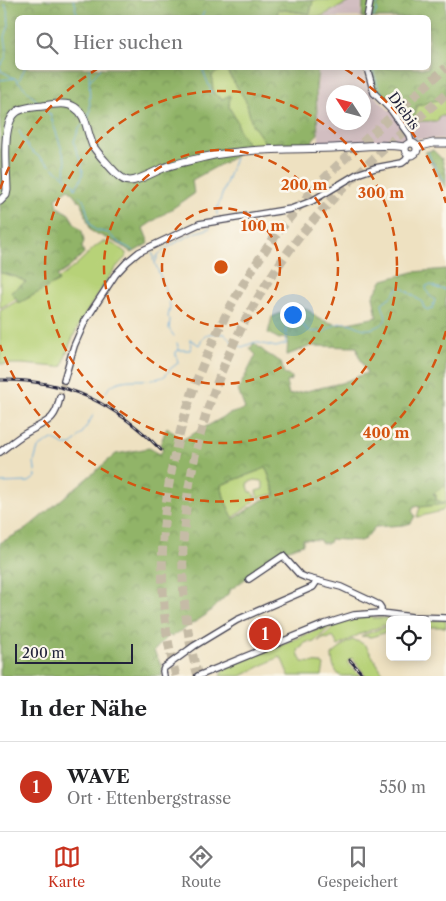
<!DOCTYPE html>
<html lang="de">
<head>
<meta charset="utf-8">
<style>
  :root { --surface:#fff; --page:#f6f6f6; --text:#202124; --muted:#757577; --line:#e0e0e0; --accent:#c8321e }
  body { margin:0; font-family:"Libre Caslon Text",serif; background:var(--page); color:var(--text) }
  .controls { position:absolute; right:15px; bottom:15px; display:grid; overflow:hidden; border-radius:8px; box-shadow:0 2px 12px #0003 }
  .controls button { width:45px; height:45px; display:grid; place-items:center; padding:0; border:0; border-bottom:1px solid var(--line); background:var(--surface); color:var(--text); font:25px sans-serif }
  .compass { position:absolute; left:326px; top:85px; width:45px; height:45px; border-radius:50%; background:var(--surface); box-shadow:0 2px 12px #0003; rotate:306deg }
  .scale { position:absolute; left:15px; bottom:12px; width:118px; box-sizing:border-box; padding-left:5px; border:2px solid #22223b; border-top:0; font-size:14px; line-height:18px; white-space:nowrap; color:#22223b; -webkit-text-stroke:4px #fbf7ec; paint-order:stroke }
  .you { position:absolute; left:292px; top:314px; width:18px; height:18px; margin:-12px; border:4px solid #fff; border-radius:50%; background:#1a73e8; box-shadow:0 0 0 8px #1a73e833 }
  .badge { display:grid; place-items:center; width:32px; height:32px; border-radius:50%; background:var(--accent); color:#fff; font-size:16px; font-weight:700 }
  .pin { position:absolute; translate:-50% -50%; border:2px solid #fff; box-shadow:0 1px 5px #0006 }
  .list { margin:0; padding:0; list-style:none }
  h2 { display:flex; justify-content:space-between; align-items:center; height:65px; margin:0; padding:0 20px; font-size:21px }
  h2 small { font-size:16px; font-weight:400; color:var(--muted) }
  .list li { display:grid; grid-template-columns:32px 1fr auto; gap:15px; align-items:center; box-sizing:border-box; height:90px; padding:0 20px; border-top:1px solid var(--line) }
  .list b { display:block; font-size:19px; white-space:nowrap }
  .list p { margin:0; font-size:16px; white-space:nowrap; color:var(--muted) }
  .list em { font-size:16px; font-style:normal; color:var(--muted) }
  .icon { flex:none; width:28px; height:28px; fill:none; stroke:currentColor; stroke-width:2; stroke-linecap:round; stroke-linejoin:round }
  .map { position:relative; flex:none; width:446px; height:676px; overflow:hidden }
  .search { position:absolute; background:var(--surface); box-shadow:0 2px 12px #0003; left:15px; right:15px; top:15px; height:55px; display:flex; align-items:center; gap:12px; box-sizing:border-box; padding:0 18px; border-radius:8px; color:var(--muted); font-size:19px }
  .sheet { height:155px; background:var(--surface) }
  nav { display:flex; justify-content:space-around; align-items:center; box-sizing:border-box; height:70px; border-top:1px solid var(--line); background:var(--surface); font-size:14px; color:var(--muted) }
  nav a { display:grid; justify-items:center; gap:2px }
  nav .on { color:var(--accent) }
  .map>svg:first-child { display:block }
  .industrial { fill:#d2bec1; fill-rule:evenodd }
  .grass { fill:#b7d278; stroke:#6c7a5a }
  .forest { fill:url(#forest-crowns); stroke:#5a6b52; fill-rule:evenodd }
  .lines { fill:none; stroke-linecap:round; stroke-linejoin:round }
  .stream { stroke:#67aadc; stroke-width:1 }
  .minor-tunnel { stroke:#c5bba6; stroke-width:5.5; stroke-dasharray:5.5 3; stroke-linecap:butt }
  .highway-tunnel { stroke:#c5bba6; stroke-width:9; stroke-dasharray:9 4.5; stroke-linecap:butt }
  .minor-casing { stroke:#413f4f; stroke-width:8 }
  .major-casing { stroke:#413f4f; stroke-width:9 }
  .minor { stroke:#fff; stroke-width:5.5 }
  .major { stroke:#fff; stroke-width:7 }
  .rail-casing { stroke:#22223b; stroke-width:3 }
  .rail { stroke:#fbf7ec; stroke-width:1; stroke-dasharray:4; stroke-linecap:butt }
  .ring { fill:none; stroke:#d45411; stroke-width:2.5; stroke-dasharray:9 6 }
  .labels { text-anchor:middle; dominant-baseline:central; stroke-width:5; stroke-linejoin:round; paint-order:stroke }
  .street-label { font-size:14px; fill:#22223b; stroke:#fbf7ec }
  .centre { fill:#d45411; stroke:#fbf7ec; stroke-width:2.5 }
  .ring-label { font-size:15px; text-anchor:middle; font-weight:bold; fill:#d45411; stroke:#fbf7ec; stroke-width:5; stroke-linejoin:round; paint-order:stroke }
</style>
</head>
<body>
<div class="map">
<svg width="446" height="676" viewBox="0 0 446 676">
  <defs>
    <pattern id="forest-crowns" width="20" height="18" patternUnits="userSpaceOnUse" patternTransform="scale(1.25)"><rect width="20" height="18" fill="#91b468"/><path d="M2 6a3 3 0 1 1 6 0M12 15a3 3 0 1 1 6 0" fill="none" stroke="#769257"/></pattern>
  </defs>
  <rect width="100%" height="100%" fill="#fbf7ec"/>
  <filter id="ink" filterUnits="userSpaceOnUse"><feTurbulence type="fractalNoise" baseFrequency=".02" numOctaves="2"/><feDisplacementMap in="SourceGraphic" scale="10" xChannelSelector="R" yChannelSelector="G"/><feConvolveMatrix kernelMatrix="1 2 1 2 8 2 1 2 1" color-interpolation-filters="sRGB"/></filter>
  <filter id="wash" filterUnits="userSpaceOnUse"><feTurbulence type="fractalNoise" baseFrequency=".0096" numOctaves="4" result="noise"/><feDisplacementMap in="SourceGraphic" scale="20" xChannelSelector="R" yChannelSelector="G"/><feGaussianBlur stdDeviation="1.12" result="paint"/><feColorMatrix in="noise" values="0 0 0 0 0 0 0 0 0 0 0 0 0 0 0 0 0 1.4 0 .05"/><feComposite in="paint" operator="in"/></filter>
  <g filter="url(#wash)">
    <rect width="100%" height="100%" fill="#eee1c1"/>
    <g class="industrial">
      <polygon points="353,0 362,0 361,17 320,18"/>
      <path d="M319,68H364L365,77L373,94L406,127L414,121H438L439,116H446V139H420L407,136L399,141L319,145L317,89ZM334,92H364V122H334Z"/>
    </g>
    <g class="grass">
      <polygon points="313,0 353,0 320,17 277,17 278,9 310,14"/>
      <polygon points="225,68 246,101 252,124 269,148 251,149 239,131 237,121 229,107 230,96 222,99 213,93 212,75"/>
      <polygon points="446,97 446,116 439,116 438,121 414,121 417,106"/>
      <path d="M102,242C111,241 119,247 126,253V257C111,271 105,283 94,300C81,321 68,342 63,366L58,367L22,364H0V311L17,301L19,303L59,281L58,279L75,266L96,246Z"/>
      <polygon points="0,273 2,273 16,277 26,282 12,292 16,299 0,308"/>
      <polygon points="266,468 275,494 258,498 256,491 263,489 263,483 262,481 255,480 247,483 250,492 253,492 256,500 233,518 225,501 221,485"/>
      <polygon points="446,485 446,506 442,511 417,517 420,507 443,504 443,502 436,501 436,495 434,493"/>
      <polygon points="361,616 372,616 372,618 390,618 393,620 390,620 390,623 388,620 387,620 387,624 358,635 338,646 333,636 327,639 326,638 318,641 341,621"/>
      <rect x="427" y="620" width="19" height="7"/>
      <polygon points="332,624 332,625 314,642 311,643 310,641 303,644 303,646 298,650 299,656 302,662 320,663 324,665 322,676 289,676 281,657 277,658 241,676 220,676 224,668"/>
      <polygon points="390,625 390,631 371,637 361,636"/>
      <path d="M352,640L360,642L366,646L383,673L387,676H366L352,658L347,662L360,676H340C334,670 332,663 332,655L345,644Z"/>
    </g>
    <g class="forest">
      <polygon points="0,0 313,0 310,14 278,9 277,17 18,18 18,68 318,68 316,89 318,134 313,139 312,146 269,148 252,124 246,101 225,68 212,75 213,93 222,99 230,95 229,107 237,121 239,131 251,149 236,150 236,156 192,180 194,194 143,228 149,243 132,253 121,245 91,231 81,203 69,189 56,198 58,207 69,214 75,224 82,231 84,241 82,247 84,253 69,268 57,276 59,281 19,303 11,292 26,282 16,277 2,273 0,273"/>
      <polygon points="363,0 446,0 446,97 417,106 414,121 408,123 374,89 369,68 428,68 428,18 362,18"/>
      <polygon points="433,150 442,159 446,174 446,189 425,152"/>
      <path d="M446,269V484L433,494L436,495V500L444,502V504L420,507L414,506L412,511L415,516L411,523L404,525L375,527L365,539L360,541L330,539L329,543H321L320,540L303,539V544L286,550L230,590V592L206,615L171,637L169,635L154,651L162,667V676H0V543L26,529L116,454L149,448L160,454L163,450L160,445L167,427L182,440L229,414L245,409L238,390L256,355L250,349L254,343L266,353L281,362L284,374L292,377V380L286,382L289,395L341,383L367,373L358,354L357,347L311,346L287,355L288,337L279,339L268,333L272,317L298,305L310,311L317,318L322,320L338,325L377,317L373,296L383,280L413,272ZM266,468L275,492V496L262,500L234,519L225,501L221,485Z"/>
    </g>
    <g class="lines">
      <g class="stream">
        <polyline points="73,0 76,5 75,8 79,18"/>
        <polyline points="201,18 204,12"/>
        <path d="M373,18L377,10C376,7 378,4 377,0"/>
        <polyline points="0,66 6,57 7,49 5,37 9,25 8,14 5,4"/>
        <polyline points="0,67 1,71 14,78"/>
        <polyline points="202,68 212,93"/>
        <path d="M372,68C375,77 378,90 385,98C387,100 389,101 391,103C393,105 401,117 401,120"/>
        <polyline points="0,80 15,78 38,102"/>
        <polyline points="19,80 25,68"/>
        <polyline points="90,80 101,68"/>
        <polyline points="45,110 50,114 66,162 65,177 70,182 73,183 75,189 81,179 83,172 82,167 82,163 76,150 74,141 79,129 82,125"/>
        <polyline points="88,119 90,111 89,68"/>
        <polyline points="19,131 29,149 65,177"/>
        <polyline points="411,133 417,141"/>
        <polyline points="428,152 431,160 444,182 446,184"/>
        <polyline points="79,196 84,201 89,219 89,222 95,230 108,233 118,242 134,251"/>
        <polyline points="217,215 217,209 235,158"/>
        <polyline points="152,253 154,257 153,260 154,261"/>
        <path d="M168,296L155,263C156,260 157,258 158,255C163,249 184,238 192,234C198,231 204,231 210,228"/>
        <polyline points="169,301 170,307 168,317 170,320 169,329 174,336"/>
        <polyline points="177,343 179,350"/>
        <path d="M106,392C116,375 137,382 154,379C158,379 162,377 165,376L170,369L178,363C178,359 175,356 176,352L179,350H190L191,348L190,339L199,345C206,331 210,333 225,334L232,342L242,347L255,342L276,347L286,344C285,335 285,327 289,319L297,317L308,331L323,332C329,329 334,324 341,323C357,321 360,335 379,326C383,324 385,322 386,318C386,312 382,309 382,303L393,295L397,289L401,287L422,302L424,308L428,310L432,309L435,300C430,296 426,293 426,286L431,285L437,288L446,290"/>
        <polyline points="0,483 29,482 36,477 34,462 38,448 52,439 64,445 72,445 83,432 94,414"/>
      </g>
    </g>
  </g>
  <g filter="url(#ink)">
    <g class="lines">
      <polyline class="minor-tunnel" points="60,397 64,380"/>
      <g class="highway-tunnel">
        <path d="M176,676C170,653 165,629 164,605C151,452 214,296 318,185C335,167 354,150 373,133C397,111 422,89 446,68"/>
        <path d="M198,676C155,524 207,350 305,230C347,180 397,137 446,94"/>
      </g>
      <defs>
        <g id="minor">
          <polyline points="367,18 370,2"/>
          <polyline points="367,68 374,93 391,110 409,135 411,142"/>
          <polyline points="64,380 74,346 85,321 115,275 127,262 139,252 199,224 291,209 312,201 357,174 375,168 402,163 406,160 409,154"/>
          <path d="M0,452C9,445 17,438 26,433C46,421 55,423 60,397"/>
          <polyline points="249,579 283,556 300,575 307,578 341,587 371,601 379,605 381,608 381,613"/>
          <polyline points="164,676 163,671 164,668 194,646 237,620 313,587 317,581"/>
          <polyline points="198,676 325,624 354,615 381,613 412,617 446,618"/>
        </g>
        <g id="major">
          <circle cx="411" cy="149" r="6"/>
          <polyline points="417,147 433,143 446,143"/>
          <path d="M0,201L6,195L7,190C7,169 0,122 18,111C25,107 35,107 43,106C63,102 79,101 86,124C88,131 90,139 93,146C98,154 106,162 112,169C117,174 122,181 130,181C140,181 158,169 169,166C181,162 193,160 205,157C245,148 293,149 333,148C357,147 382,143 405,147"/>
        </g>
      </defs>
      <use href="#minor" class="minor-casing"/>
      <use href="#major" class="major-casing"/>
      <use href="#minor" class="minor"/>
      <use href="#major" class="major"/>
      <defs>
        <g id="rail">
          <path d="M0,380C66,379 115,403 161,450"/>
          <polyline points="350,660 364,676"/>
        </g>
      </defs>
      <use href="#rail" class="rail-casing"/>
      <use href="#rail" class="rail"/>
    </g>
  </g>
  <g class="ring">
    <circle cx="221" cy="267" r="59"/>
    <circle cx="221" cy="267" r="117"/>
    <circle cx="221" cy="267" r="176"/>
    <path d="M446 331A234 234 0 0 1 0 345M0 189A234 234 0 0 1 97 69M345 69A234 234 0 0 1 446 203"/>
  </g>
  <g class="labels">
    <g class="street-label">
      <text transform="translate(404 111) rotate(54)">Diebis</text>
    </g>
  </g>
  <circle cx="221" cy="267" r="8" class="centre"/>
  <g class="ring-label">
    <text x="304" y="190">200 m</text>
    <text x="381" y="198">300 m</text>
    <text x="263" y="231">100 m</text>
    <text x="386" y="438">400 m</text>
  </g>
</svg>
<div class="controls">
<button><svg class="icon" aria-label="locate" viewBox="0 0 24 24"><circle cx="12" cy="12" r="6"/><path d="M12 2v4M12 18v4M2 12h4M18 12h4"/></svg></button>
</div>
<svg class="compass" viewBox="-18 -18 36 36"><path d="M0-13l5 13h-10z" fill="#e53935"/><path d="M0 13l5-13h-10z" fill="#757577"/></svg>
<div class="scale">200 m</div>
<div class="you"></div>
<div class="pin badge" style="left:265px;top:634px">1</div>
<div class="search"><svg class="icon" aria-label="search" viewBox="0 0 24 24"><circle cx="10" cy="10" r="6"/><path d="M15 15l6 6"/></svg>Hier suchen</div>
</div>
<section class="sheet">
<h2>In der Nähe<small></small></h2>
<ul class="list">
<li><span class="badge">1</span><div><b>WAVE</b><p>Ort · Ettenbergstrasse</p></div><em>550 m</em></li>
</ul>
</section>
<nav>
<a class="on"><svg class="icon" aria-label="map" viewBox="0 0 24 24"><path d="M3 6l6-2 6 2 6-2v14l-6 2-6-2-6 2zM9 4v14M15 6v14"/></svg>Karte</a>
<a><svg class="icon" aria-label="directions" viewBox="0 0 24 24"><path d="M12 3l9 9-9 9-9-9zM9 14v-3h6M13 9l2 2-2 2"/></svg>Route</a>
<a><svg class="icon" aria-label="saved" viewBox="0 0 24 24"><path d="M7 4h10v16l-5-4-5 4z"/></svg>Gespeichert</a>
</nav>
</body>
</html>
